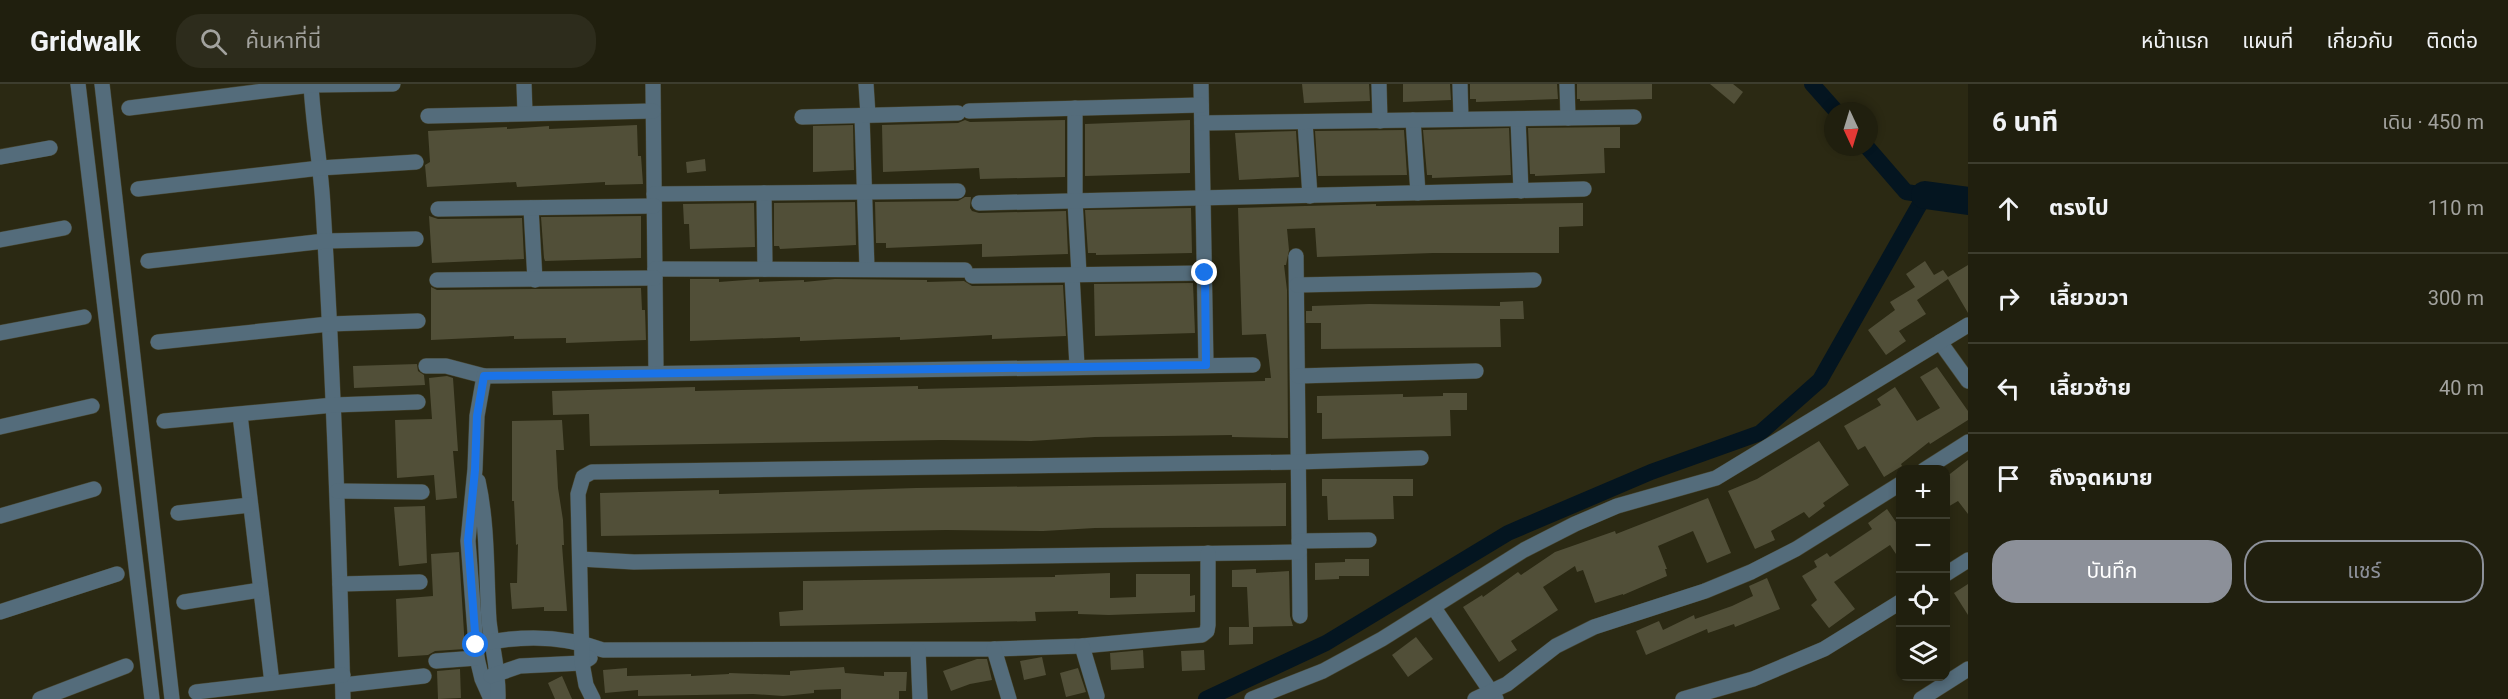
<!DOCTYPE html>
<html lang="th">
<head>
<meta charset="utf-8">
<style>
  :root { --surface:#201f0e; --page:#2d2c1c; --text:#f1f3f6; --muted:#a2a29e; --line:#3d3d2e; --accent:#8c9099 }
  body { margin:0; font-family:Roboto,"Noto Sans Thai",sans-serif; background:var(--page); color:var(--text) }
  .controls { position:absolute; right:18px; bottom:18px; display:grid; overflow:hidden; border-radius:12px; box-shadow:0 3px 9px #0003 }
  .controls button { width:54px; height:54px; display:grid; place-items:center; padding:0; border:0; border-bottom:2px solid var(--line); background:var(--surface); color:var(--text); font:30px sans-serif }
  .compass { position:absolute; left:1824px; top:18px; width:54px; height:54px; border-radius:50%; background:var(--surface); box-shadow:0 3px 9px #0003; rotate:176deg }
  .stop { position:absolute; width:18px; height:18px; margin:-14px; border:4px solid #1a73e8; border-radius:50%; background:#fff }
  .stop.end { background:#1a73e8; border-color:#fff; box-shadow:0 2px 6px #0008 }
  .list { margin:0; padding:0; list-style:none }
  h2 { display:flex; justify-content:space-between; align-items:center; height:78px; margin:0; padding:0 24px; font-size:26px }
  h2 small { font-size:20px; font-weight:400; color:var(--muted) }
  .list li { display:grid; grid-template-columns:39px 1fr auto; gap:18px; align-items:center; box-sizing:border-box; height:90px; padding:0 24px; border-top:2px solid var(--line) }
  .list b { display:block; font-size:22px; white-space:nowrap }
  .list em { font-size:20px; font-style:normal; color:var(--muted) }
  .actions { display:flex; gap:12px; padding:18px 24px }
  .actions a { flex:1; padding:14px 0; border:2px solid var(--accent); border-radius:24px; text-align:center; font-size:21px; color:var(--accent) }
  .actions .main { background:var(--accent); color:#fff }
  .icon { flex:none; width:33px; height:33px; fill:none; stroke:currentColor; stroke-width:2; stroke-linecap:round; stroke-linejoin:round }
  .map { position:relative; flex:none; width:1968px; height:615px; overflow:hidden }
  header { display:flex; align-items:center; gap:36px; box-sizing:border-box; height:84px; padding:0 30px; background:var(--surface); border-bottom:2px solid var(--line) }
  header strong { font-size:28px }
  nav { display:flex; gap:33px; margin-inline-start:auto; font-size:21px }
  .search { width:420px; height:54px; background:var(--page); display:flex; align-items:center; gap:15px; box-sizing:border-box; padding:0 21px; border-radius:24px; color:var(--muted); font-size:22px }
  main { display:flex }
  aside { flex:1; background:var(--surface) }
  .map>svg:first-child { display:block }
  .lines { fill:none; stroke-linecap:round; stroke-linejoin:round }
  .canal { stroke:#041520; stroke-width:16 }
  .river { stroke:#041520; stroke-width:28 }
  .building { fill:#514f38 }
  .minor-casing { stroke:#474631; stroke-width:16 }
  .minor { stroke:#546c7b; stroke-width:15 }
  .route { stroke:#1a73e8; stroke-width:8 }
</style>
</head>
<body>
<header>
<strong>Gridwalk</strong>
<div class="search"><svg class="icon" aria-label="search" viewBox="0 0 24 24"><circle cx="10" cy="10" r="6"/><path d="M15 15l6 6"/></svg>ค้นหาที่นี่</div>
<nav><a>หน้าแรก</a><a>แผนที่</a><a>เกี่ยวกับ</a><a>ติดต่อ</a></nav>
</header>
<main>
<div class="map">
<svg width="1968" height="615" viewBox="0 0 1968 615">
  <rect width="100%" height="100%" fill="#2b2913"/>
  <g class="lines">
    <g class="canal">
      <polyline points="1812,0 1836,27"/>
      <polyline points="1206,615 1326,559 1508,449 1651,388 1760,349 1820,296 1925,111 1906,108 1867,63"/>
    </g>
    <polyline class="river" points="1925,111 1968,117"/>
  </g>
  <g class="building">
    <polygon points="1302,0 1369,0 1370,17 1304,19"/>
    <polygon points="1403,0 1450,0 1451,16 1403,18"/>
    <polygon points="1470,0 1557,0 1558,15 1476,18 1476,15 1470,15"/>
    <polygon points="1577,0 1652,0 1652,15 1580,17 1580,15 1577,15"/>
    <polygon points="1710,0 1733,0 1743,8 1734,20"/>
    <polygon points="965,36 970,38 1065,36 1065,93 980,95 979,84 883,88 882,41 958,39"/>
    <polygon points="1190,36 1190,89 1085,92 1085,40"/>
    <polygon points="637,41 638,72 641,72 643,100 605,101 605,98 517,103 516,98 427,103 425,81 430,78 428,47 507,43 507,45 549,42 549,45"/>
    <polygon points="853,41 854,86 813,88 813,42"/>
    <polygon points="1620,43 1620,64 1604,64 1605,89 1535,92 1535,90 1530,90 1528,44"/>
    <polygon points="1509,44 1511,91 1432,94 1432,91 1427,91 1423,46"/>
    <polygon points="1404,46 1407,91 1318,92 1315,47"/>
    <polygon points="1296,47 1299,93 1239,96 1235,49"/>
    <polygon points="705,75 706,87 687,89 686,78"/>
    <polygon points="965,113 971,113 970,124 972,127 979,129 1066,127 1068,170 982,173 982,160 886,164 886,159 876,159 875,118 958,117"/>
    <polygon points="855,118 856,161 780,165 779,162 774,162 774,119"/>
    <polygon points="754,119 755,163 690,165 689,140 684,140 683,120"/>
    <polygon points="1583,119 1583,142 1559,143 1559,169 1433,169 1317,173 1315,144 1287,145 1289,166 1286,181 1284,181 1287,206 1288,354 1232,353 1232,351 1095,353 1031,357 942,356 590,362 589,330 553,331 552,307 695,303 695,307 918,302 918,305 1265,297 1265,294 1271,294 1266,250 1242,251 1238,124 1376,120 1376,122"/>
    <polygon points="1191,124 1192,169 1096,171 1096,169 1088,169 1085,126"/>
    <polygon points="429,132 438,135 522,134 524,175 432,179"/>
    <polygon points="641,132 641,174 545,177 544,174 541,133"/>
    <polygon points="1925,177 1934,191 1943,186 1948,193 1968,181 1968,229 1948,195 1917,216 1926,230 1899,247 1906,257 1886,271 1868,246 1895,226 1890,218 1915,203 1906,190"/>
    <polygon points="690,195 719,195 719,198 759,195 759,198 804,196 804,198 835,195 927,196 927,198 964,197 972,202 1063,201 1066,252 992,255 992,251 900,256 900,253 800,257 800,253 690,257"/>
    <polygon points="1193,199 1195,249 1095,252 1094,200"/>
    <polygon points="431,203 437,206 641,204 642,226 645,226 646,256 566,259 566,254 514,255 514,252 431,256"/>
    <polygon points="1523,217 1524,235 1500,235 1501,263 1321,265 1321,239 1306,239 1306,227 1312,227 1312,222 1369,220 1500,222 1500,218"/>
    <polygon points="417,280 418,287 424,291 425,301 354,304 353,282"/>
    <polygon points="1937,283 1968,327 1968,336 1930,360 1929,358 1901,380 1902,382 1884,393 1865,362 1858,366 1844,342 1881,321 1877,315 1895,303 1917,337 1940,324 1920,293"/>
    <polygon points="447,292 453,294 458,367 453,367 457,414 436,416 434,391 397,394 395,336 432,335 429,294"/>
    <polygon points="1443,309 1467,309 1467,326 1450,326 1451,352 1322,355 1322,329 1317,329 1317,312 1403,310 1403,313 1443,312"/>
    <polygon points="562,336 564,366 556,366 558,404 563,436 564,461 562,461 567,527 544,527 544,523 512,525 510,499 517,499 518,460 516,461 514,417 512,417 512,337"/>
    <polygon points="1819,357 1849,401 1823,419 1825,422 1809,434 1804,428 1771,447 1775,456 1755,465 1728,407 1757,395"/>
    <polygon points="1968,376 1968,430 1958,417 1946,424 1946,393"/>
    <polygon points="1322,395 1413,395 1413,412 1393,412 1394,435 1328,436 1327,412 1322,412"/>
    <polygon points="1286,399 1286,442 1095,444 1043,447 946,446 601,452 600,409 719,406 719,410 916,404"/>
    <polygon points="1708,414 1731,469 1707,479 1693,447 1658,462 1667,485 1665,485 1667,492 1623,511 1623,510 1595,519 1583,486 1577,488 1575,482 1543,503 1558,526 1511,557 1517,566 1499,578 1463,523 1482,511 1483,513 1518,488 1521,491 1555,468 1615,447 1616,450"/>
    <polygon points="425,422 427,479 399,482 394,423"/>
    <polygon points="1887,425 1900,444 1900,476 1890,461 1834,498 1855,525 1829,544 1811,521 1817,516 1802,492 1817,483 1814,477 1827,469 1830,473 1872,445 1868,439"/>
    <polygon points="459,468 465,565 435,567 428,571 398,573 396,515 433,512 431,470"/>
    <polygon points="1345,475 1369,475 1369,492 1339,492 1339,495 1315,496 1315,479 1345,478"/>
    <polygon points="1256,485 1256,489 1289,487 1290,532 1293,542 1253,543 1253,560 1229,561 1229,543 1249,543 1247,503 1232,503 1232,486"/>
    <polygon points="1110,489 1110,514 1136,513 1136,490 1190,490 1190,512 1195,511 1195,528 1109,531 1078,530 1078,527 1035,528 1036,537 780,542 779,528 803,526 803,497 1055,493 1055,491"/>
    <polygon points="1767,494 1780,525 1735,543 1734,540 1708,549 1707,545 1646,571 1636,547 1659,537 1663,546 1694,531 1695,535 1732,522 1753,512 1749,502"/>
    <polygon points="1968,500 1968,531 1954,509"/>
    <polygon points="1416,553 1433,575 1408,593 1392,571"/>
    <polygon points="1143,566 1144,584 1111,586 1110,569"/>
    <polygon points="1204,566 1205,586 1182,587 1181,567"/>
    <polygon points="1042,573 1046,591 1024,596 1020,577"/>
    <polygon points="977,575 987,575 992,596 970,600 951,607 943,587"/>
    <polygon points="844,583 845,589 884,592 884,588 907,588 906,607 899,607 899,615 841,615 841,605 814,606 814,609 783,612 753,610 638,612 638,606 605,609 603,586 627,584 627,592 691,590 691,592 729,590 729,589 790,591 790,587"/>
    <polygon points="1078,584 1086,608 1066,613 1060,589"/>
    <polygon points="460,585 461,614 438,615 437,587"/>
    <polygon points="562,592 572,615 555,615 548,599"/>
  </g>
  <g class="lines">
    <defs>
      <g id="minor">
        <polyline points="78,0 152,615"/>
        <polyline points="102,0 172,615"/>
        <path d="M311,0C313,41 321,81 323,123C333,287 339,451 343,615"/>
        <polyline points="524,0 525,29"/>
        <polyline points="653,0 656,289"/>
        <polyline points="866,0 868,31"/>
        <polyline points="1201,0 1206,281"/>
        <polyline points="1379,0 1380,37"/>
        <polyline points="1460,0 1461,35"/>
        <polyline points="1567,0 1568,34"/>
        <polyline points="129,24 311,1 393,0"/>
        <polyline points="1075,24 1075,117 1079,190"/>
        <polyline points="969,27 1201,21"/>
        <polyline points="862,31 867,185"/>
        <polyline points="428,32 653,27"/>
        <polyline points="802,33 958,29"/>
        <polyline points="1518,35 1521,107"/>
        <polyline points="1413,36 1418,109"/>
        <polyline points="1305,38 1310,112"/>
        <polyline points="1202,39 1634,33"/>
        <polyline points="0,73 50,64"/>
        <polyline points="138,105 320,84 416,78"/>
        <polyline points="764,109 765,185"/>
        <polyline points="654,110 958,107"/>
        <polyline points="979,119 1584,105"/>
        <polyline points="531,124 535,196"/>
        <polyline points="438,125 654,122"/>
        <polyline points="0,156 64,144"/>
        <polyline points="1296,172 1300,532"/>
        <polyline points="148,177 325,157 416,155"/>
        <polyline points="655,185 965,186"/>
        <polyline points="1072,191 1077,282"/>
        <polyline points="972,192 1205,189"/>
        <polyline points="437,196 655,194"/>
        <polyline points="1297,201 1534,196"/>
        <polyline points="0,249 84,233"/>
        <polyline points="158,258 329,240 418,237"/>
        <polyline points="1940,258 1968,297"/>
        <polyline points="426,282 446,282 484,292 1253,281"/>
        <polyline points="484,292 477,332 475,385 468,457 477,574 482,595 491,615"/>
        <polyline points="1298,292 1476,287"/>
        <polyline points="240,331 272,599"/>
        <polyline points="164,337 334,321 418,318"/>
        <polyline points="0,343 92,322"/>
        <polyline points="1924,386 1968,358"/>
        <path d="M478,397C488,442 486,491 489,537C492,564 499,587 498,615"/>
        <polyline points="337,407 422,408"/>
        <polyline points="178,429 250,421"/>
        <polyline points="0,432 94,405"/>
        <polyline points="1299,457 1369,456"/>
        <polyline points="580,475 634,478 1299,468"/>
        <polyline points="1946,490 1968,476"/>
        <polyline points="340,500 420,498"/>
        <polyline points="184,518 260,506"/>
        <polyline points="1434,524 1496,615"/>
        <polyline points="0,528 117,490"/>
        <path d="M476,561C518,551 562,551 603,566L994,565L1082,562L1202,551L1207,547L1208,541V469"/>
        <polyline points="1082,562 1097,612"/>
        <polyline points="994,565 1009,615"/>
        <polyline points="918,566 920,615"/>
        <polyline points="436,577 477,574"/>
        <polyline points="491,592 520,582 582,579 590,574"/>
        <polyline points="343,601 424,592"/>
        <polyline points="196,608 343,591"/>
        <polyline points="40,615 126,582"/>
        <polyline points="593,615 586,601 582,579 578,410 583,393 592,388 1298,378 1421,374"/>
        <polyline points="1252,615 1323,587 1382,555 1524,466 1575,440 1617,422 1716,394 1968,241"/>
        <polyline points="1475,615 1507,600 1556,562 1594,543 1705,507 1751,488 1796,465 1900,400"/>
        <polyline points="1683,615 1753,595 1824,565 1900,518"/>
        <polyline points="1921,615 1968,585"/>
      </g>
    </defs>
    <use href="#minor" class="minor-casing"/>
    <use href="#minor" class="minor"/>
  </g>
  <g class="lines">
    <polyline class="route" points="476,561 468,457 475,386 477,332 484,292 1206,281 1205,189"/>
  </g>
</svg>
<div class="controls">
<button>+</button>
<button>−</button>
<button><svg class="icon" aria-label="locate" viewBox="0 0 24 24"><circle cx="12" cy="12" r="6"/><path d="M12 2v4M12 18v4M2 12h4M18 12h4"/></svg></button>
<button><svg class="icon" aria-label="layers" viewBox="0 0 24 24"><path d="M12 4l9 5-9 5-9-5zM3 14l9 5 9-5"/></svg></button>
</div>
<svg class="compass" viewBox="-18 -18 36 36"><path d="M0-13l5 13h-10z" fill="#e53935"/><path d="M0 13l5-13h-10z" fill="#a2a29e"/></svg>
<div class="stop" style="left:476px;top:561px"></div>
<div class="stop end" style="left:1205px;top:189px"></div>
</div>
<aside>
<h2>6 นาที<small>เดิน · 450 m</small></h2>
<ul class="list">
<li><svg class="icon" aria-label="ahead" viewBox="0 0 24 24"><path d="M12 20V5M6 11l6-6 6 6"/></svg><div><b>ตรงไป</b></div><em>110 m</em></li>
<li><svg class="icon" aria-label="right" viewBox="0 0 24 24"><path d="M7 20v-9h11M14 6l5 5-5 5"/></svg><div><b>เลี้ยวขวา</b></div><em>300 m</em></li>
<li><svg class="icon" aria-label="left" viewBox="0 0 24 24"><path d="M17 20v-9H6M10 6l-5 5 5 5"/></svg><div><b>เลี้ยวซ้าย</b></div><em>40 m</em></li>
<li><svg class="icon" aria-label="arrive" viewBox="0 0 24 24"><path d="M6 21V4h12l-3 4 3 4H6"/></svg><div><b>ถึงจุดหมาย</b></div></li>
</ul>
<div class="actions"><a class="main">บันทึก</a><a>แชร์</a></div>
</aside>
</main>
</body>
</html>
